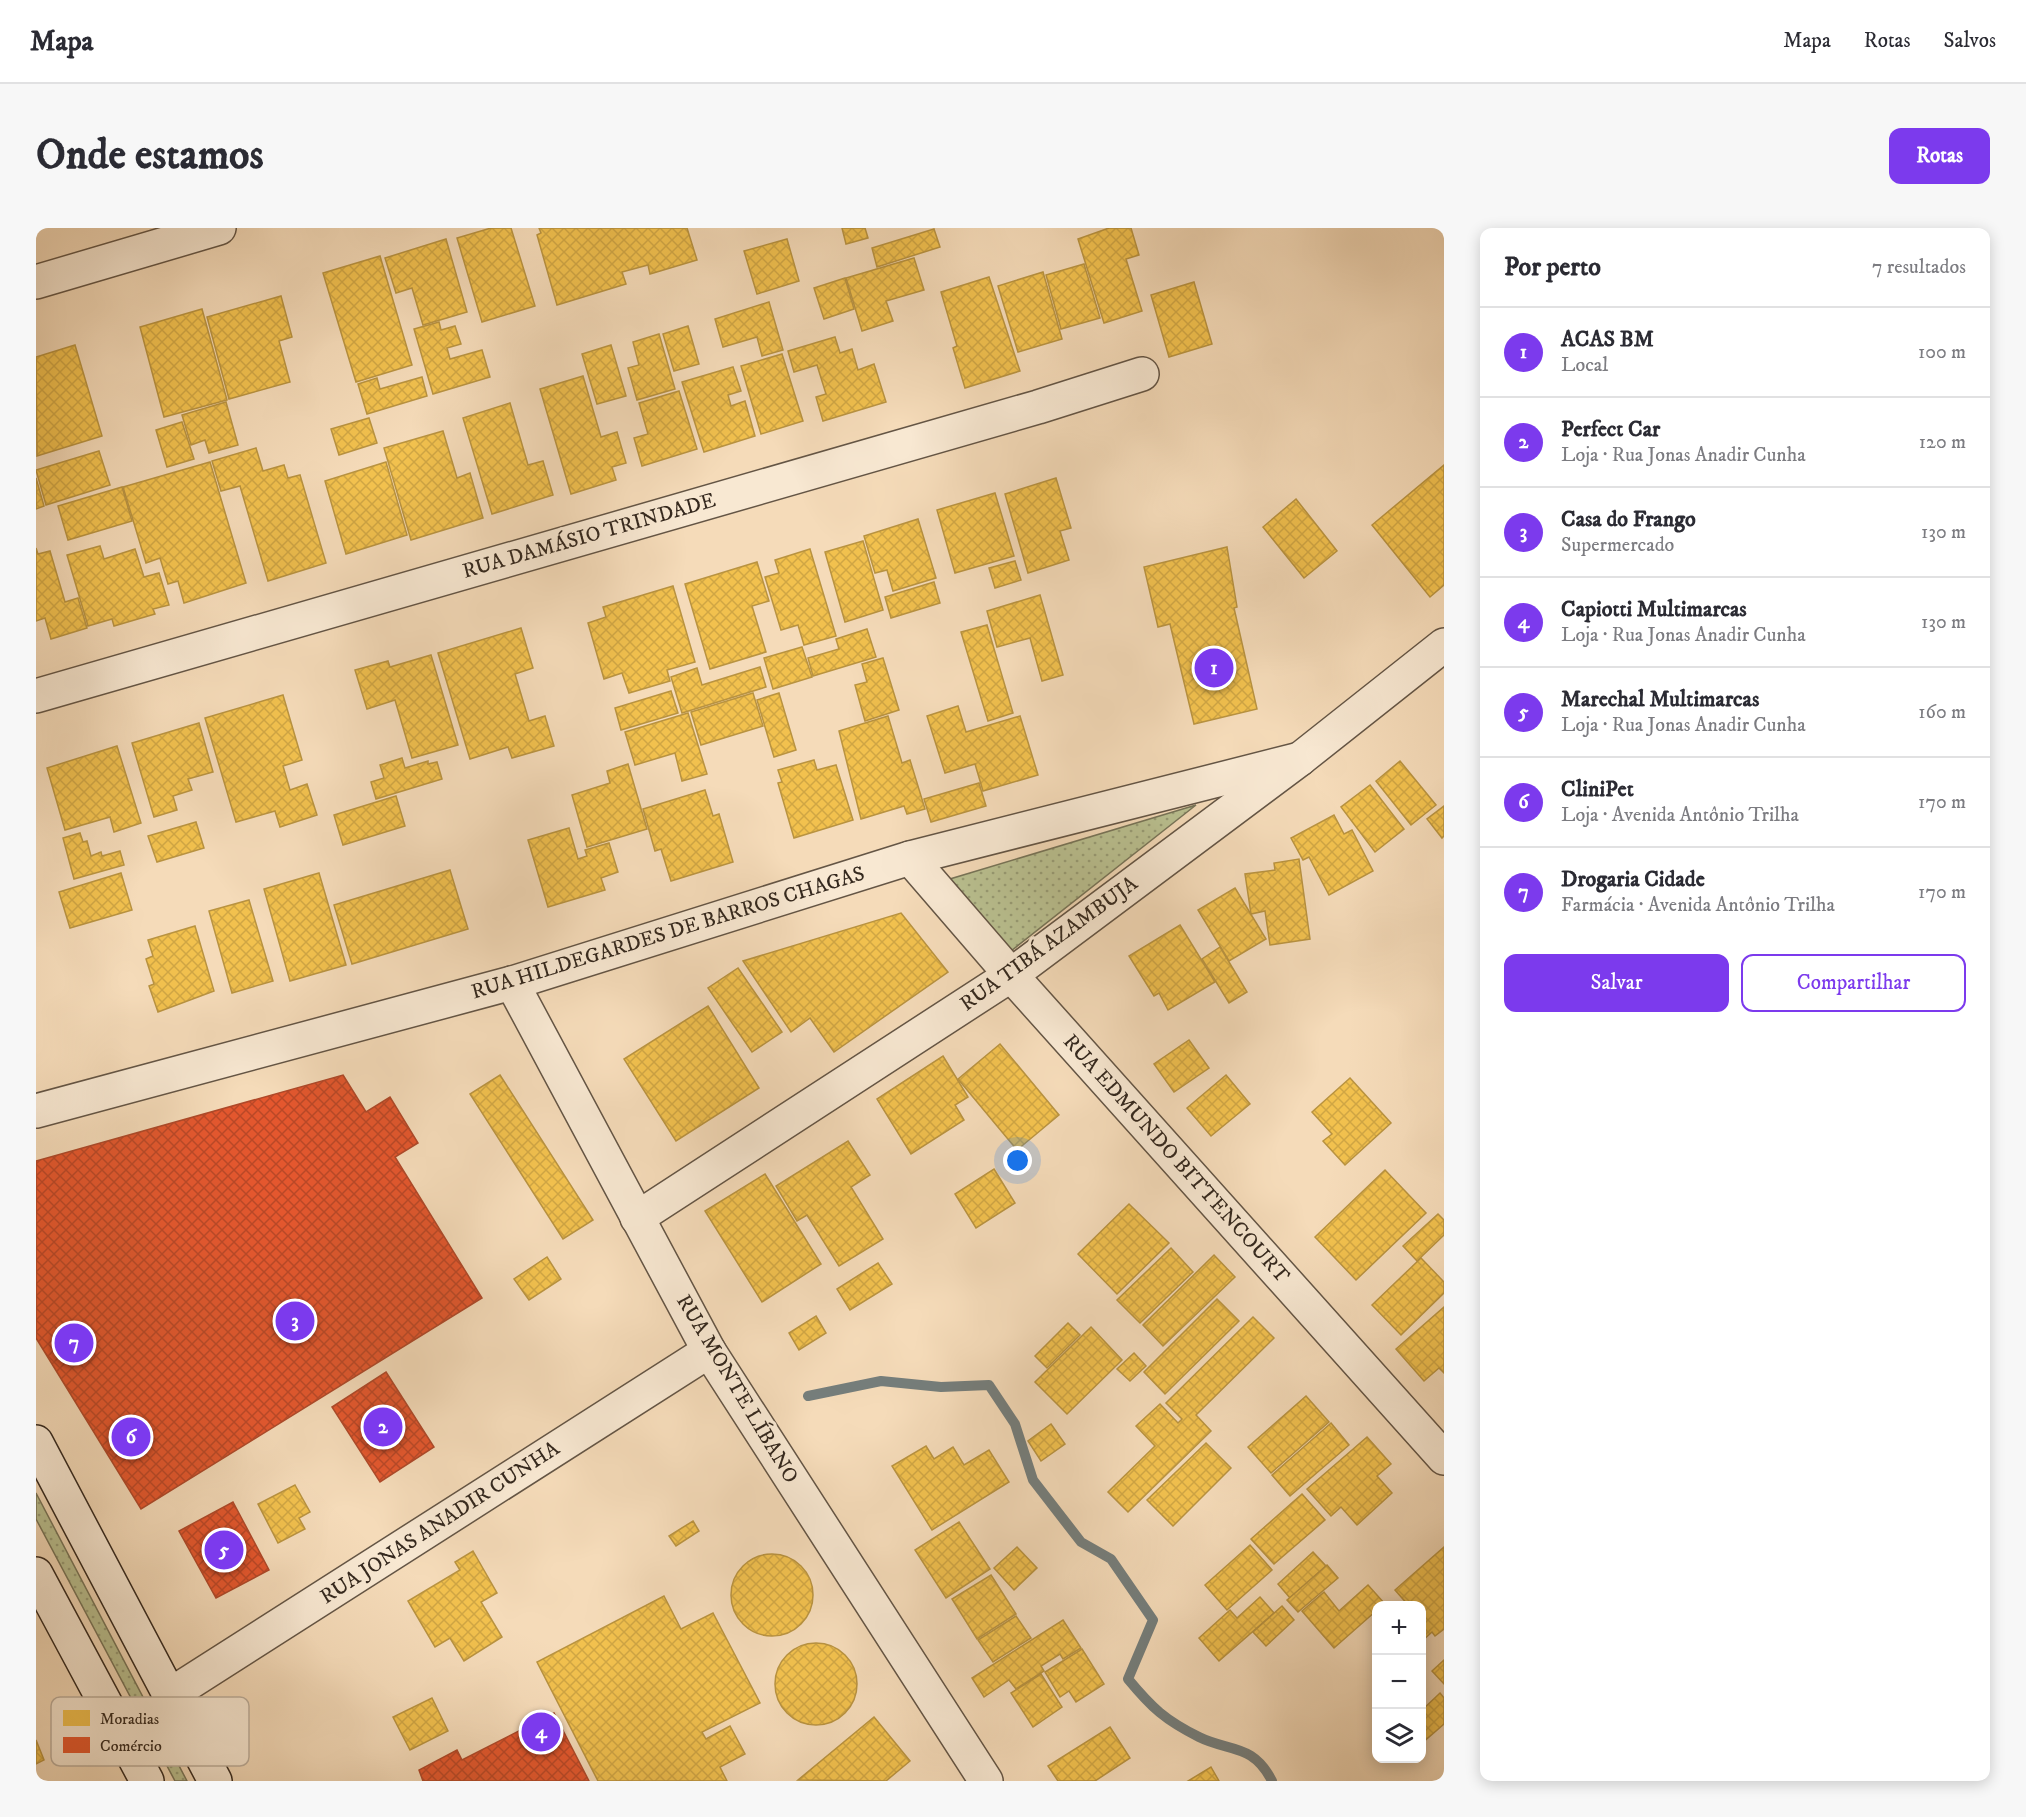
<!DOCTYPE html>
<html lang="pt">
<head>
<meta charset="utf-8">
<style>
  :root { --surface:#fff; --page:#f7f7f7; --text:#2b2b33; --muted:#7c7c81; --line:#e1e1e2; --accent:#7c3aed }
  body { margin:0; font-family:"IM FELL DW Pica",serif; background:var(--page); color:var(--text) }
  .controls { position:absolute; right:18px; bottom:18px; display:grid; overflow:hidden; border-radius:12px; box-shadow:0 3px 15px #0003 }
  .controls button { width:54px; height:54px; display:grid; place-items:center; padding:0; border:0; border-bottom:2px solid var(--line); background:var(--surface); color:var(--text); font:30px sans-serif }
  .you { position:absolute; left:982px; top:933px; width:21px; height:21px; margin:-15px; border:4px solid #fff; border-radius:50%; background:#1a73e8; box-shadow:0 0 0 9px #1a73e833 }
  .badge { display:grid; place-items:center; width:39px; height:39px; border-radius:50%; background:var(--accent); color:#fff; font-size:20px; font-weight:700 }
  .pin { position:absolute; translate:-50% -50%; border:3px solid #fff; box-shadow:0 2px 6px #0006 }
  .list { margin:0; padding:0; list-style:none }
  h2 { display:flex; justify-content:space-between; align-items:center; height:78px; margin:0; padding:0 24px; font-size:26px }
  h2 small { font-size:20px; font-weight:400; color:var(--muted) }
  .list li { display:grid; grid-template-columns:39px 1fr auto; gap:18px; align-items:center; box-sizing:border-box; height:90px; padding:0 24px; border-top:2px solid var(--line) }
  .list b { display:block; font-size:22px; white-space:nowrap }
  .list p { margin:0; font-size:20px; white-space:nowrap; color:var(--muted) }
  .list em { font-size:20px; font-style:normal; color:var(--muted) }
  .actions { display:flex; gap:12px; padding:18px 24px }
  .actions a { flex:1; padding:14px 0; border:2px solid var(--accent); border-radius:12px; text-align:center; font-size:21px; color:var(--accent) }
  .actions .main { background:var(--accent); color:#fff }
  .icon { flex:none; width:33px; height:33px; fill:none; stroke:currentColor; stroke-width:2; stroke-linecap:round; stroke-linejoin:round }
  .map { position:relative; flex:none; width:1408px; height:1553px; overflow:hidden; border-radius:12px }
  header { display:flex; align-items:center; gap:36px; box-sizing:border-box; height:84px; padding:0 30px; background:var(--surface); border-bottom:2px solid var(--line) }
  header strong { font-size:28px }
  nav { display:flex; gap:33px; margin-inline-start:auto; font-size:21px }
  .intro { display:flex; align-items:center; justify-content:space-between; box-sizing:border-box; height:144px; padding:0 36px }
  h1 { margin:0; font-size:42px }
  .button { padding:15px 27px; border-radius:12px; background:var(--accent); color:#fff; font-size:21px; font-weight:700 }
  main { display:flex; gap:36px; padding:0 36px }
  aside { flex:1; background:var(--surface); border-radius:12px; box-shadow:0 3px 15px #0003 }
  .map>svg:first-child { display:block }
  .green { fill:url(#green-dots); stroke:#777458; stroke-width:1.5 }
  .homes { fill:url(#homes-cross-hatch); stroke:#b99340; stroke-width:1.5 }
  .shops { fill:url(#shops-cross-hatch); stroke:#af4929; stroke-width:1.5 }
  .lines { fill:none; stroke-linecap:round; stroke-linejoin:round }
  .stream { stroke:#757e7c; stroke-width:10 }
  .minor-casing { stroke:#645545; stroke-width:36 }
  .secondary-casing { stroke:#34281e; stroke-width:36 }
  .minor { stroke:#f8e8d2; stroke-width:33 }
  .secondary { stroke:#f8e8d2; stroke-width:33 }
  .labels { text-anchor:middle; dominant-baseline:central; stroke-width:6; stroke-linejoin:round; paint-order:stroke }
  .street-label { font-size:21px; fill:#34281e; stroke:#f8e8d2 }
  .key { fill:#f8e8d2; stroke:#bdae9c; stroke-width:1.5 }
  .key-label { font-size:16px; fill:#34281e }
</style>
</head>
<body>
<header>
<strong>Mapa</strong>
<nav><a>Mapa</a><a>Rotas</a><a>Salvos</a></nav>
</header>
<div class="intro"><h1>Onde estamos</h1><a class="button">Rotas</a></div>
<main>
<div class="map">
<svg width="1408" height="1553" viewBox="0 0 1408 1553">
  <defs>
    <pattern id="green-dots" width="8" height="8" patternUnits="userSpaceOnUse" patternTransform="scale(1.5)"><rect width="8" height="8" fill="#bac191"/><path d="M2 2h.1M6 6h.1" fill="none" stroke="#989d76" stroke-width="1.8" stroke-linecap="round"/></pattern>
    <pattern id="homes-cross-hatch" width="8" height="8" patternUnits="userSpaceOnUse" patternTransform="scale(1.5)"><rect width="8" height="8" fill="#f2c14e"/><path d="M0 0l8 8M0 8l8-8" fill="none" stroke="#d0a644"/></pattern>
    <pattern id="shops-cross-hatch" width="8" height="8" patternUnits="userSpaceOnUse" patternTransform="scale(1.5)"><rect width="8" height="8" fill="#e4572e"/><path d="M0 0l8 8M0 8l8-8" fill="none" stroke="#ba4827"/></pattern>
  </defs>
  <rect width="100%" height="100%" fill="#f5dbb9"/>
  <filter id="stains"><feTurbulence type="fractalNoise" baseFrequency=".00333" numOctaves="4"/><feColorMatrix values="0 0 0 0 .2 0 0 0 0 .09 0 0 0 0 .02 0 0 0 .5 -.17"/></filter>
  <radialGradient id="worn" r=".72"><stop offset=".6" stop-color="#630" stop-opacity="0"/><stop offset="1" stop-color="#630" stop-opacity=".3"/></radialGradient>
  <g class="green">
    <polygon points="1160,577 975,723 914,651"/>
    <polygon points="0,1265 151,1553 139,1553 0,1291"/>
  </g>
  <g class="homes">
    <polygon points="455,0 475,0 499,78 446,94 421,10"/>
    <polygon points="503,0 651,0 661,32 614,46 612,37 586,44 590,56 521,77 501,7 505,5"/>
    <polygon points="806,0 829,0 832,10 810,16"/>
    <polygon points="1073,0 1095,0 1103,27 1090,31 1106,83 1068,95 1042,11"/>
    <polygon points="898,1 904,19 841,39 836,20"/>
    <polygon points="410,11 431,84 387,97 376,60 360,65 349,30"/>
    <polygon points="751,11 763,53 721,66 708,23"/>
    <polygon points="344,28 376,137 320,154 287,45"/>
    <polygon points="878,30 888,62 850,73 857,93 826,103 810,50"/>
    <polygon points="1048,36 1064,90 1025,101 1010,47"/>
    <polygon points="1007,44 1026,111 982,124 962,58"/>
    <polygon points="953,49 984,143 929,160 917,120 921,118 905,64"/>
    <polygon points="809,50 818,81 788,91 778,60"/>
    <polygon points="1158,54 1176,116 1133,129 1115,67"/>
    <polygon points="245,68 256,109 243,113 254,154 193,171 171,89"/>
    <polygon points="733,74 747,122 726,128 721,109 687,119 679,91"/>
    <polygon points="166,81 191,172 128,189 104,99"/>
    <polygon points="403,94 405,102 419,98 425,116 411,120 414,131 446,122 454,149 397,166 378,101"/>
    <polygon points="652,98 663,136 638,143 627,106"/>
    <polygon points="623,106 639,161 601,172 592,140 603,137 597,114"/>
    <polygon points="799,109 804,125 816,121 822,142 838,136 850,174 787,193 780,169 790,166 781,137 758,144 752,123"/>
    <polygon points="39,117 66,208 1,228 0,129"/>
    <polygon points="575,117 590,168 561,176 546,126"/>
    <polygon points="746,126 767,193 725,206 705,138"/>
    <polygon points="697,139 705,163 692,167 695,178 709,173 719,208 668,224 646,154"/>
    <polygon points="547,148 565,209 581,204 590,235 576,239 580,252 535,266 504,161"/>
    <polygon points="386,149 391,168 331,186 322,156 341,150 344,161"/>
    <polygon points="643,163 661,221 606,238 598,210 612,206 603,175"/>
    <polygon points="190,174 202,217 173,225 169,212 155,217 146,187"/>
    <polygon points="474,175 492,237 507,233 517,267 456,286 427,190"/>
    <polygon points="333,190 341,215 303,227 295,201"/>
    <polygon points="146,194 158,231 131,239 120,202"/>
    <polygon points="407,203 421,250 434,245 447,290 375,312 348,220"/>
    <polygon points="220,220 227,243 248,237 252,250 264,247 290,335 232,353 204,258 185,263 176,233"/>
    <polygon points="63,223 74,257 10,277 0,242"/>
    <polygon points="174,234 210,355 148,375 142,353 132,356 124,330 110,335 87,259"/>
    <polygon points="350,234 371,307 310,326 289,253"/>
    <polygon points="1408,237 1408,357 1394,369 1336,297"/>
    <polygon points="0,250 8,278 0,281"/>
    <polygon points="1020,250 1035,300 1024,303 1033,332 992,345 969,266"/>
    <polygon points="86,259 96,293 32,312 22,278"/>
    <polygon points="959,265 978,328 919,345 901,282"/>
    <polygon points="1260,271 1301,323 1268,350 1227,299"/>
    <polygon points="882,291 900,350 857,363 851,342 839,345 828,308"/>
    <polygon points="827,313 847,382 809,394 789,324"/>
    <polygon points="64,318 68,331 99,321 108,349 123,345 133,377 117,381 119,386 78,398 76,391 52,398 31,327"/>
    <polygon points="1191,319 1201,379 1198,380 1221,481 1158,496 1134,396 1122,399 1108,339"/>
    <polygon points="0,320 2,326 14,323 29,374 42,370 51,400 15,411 9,390 0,393"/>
    <polygon points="774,321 800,408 768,417 762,397 745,402 729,349 743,345 739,332"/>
    <polygon points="979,333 985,352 959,360 953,340"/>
    <polygon points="721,334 733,373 716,378 730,424 674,441 649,356"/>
    <polygon points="898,354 904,375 855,390 849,369"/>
    <polygon points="637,358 659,434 631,442 634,453 593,465 586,445 568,451 552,395 570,389 567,379"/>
    <polygon points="1004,367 1027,447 1006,453 994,410 961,419 951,383"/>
    <polygon points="951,397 977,485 952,493 925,404"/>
    <polygon points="485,400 497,440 479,446 493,493 509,488 518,518 476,530 472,519 434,531 402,425"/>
    <polygon points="831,401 840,429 777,448 772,430 803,421 800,411"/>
    <polygon points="766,419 776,449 737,461 728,430"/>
    <polygon points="395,427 422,517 376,530 359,472 331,481 319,442 352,433 354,439"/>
    <polygon points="847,430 863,482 829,493 819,457 831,454 826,436"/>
    <polygon points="724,439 730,459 646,485 635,449 661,440 666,457"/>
    <polygon points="635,463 642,485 585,502 579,480"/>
    <polygon points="717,465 727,498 665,517 655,484"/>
    <polygon points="743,465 760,522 738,529 721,472"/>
    <polygon points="247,467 266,532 247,538 254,562 271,556 281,587 244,599 239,583 200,594 169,490"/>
    <polygon points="922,478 930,504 984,488 1002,547 947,563 939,536 909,545 891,488"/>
    <polygon points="652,485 671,546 646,553 639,525 599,537 589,504"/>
    <polygon points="852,488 866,535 874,532 889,581 871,586 868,578 825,591 803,503"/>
    <polygon points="163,495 177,544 152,551 156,562 137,568 141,582 118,589 96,515"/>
    <polygon points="81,518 105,595 78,604 74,589 29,602 11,540"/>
    <polygon points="366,530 369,540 392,533 392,536 401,534 406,551 340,571 335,554 348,550 344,537"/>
    <polygon points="778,532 781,542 800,537 817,592 758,610 742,555 746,554 742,542"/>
    <polygon points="1364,533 1400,577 1375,597 1340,553"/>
    <polygon points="592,536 611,601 551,619 536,567 574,555 571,543"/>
    <polygon points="943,555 950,578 895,594 888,571"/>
    <polygon points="1334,557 1368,601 1339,624 1305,579"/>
    <polygon points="669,562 677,588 683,586 697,634 635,653 625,621 619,623 607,581"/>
    <polygon points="360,568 369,598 307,617 298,587"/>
    <polygon points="1408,578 1408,608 1406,610 1391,591"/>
    <polygon points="1298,587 1308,606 1316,602 1337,643 1293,667 1273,629 1267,632 1255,610"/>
    <polygon points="160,594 168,620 121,634 112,608"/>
    <polygon points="533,600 542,631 551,628 549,622 573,615 582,644 565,650 569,662 512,679 492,612"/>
    <polygon points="44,605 47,614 51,613 55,628 65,624 66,628 84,623 88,637 38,651 27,610"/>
    <polygon points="1263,631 1274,711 1234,717 1229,683 1215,686 1209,646 1239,642 1238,635"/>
    <polygon points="414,642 432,701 316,736 298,677"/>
    <polygon points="85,645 96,682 34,700 23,664"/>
    <polygon points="283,645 310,737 254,753 228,661"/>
    <polygon points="1199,660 1230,711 1193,733 1162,682"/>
    <polygon points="213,672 237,753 196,765 173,683"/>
    <polygon points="865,685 912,744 798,824 774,790 755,804 707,733"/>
    <polygon points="1144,697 1179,754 1132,782 1123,765 1118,768 1093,728"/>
    <polygon points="159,698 178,763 122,784 113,758 118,756 110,731 117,728 112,712"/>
    <polygon points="1184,719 1211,764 1193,775 1166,731"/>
    <polygon points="702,740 746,804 716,824 672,760"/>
    <polygon points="672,778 723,860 640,913 588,831"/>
    <polygon points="1153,812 1173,840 1138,864 1118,836"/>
    <polygon points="964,816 1023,887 981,922 922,851"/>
    <polygon points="907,828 932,869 919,877 928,892 875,926 841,871"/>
    <polygon points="464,847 557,992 527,1011 434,866"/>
    <polygon points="1190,847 1214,876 1175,908 1151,880"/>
    <polygon points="1314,850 1355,895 1309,937 1287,913 1296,906 1276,884"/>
    <polygon points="812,913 834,947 815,959 847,1011 803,1038 771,987 761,993 740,958"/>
    <polygon points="958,941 979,975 940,1000 919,966"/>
    <polygon points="1349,942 1390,985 1320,1052 1279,1009"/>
    <polygon points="729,946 785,1036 726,1074 669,983"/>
    <polygon points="1093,976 1133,1015 1081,1066 1042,1026"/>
    <polygon points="1402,986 1408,992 1408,1007 1381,1033 1367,1018"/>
    <polygon points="1135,1020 1157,1044 1104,1095 1081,1072"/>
    <polygon points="1178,1027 1199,1049 1127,1118 1107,1097"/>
    <polygon points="511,1029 525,1051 493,1072 478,1051"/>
    <polygon points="1385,1030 1408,1054 1408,1065 1365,1107 1336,1077"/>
    <polygon points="842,1035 856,1056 814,1082 801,1061"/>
    <polygon points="1181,1071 1203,1093 1129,1166 1108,1144"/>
    <polygon points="1408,1079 1408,1145 1403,1140 1388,1153 1360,1121"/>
    <polygon points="780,1088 790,1105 763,1122 753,1105"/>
    <polygon points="1217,1089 1238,1110 1160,1187 1175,1203 1092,1284 1072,1264 1119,1218 1100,1198 1124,1176 1142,1195 1146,1191 1130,1175"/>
    <polygon points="1032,1095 1044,1107 1011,1140 999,1128"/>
    <polygon points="1055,1099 1086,1132 1031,1186 999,1154"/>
    <polygon points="1098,1125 1110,1138 1094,1153 1081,1141"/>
    <polygon points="1270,1168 1293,1194 1235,1245 1212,1219"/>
    <polygon points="1295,1195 1313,1217 1254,1268 1236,1247"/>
    <polygon points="1015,1196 1029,1216 1005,1233 992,1213"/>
    <polygon points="1331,1209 1355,1236 1341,1248 1356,1265 1321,1297 1305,1279 1295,1288 1271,1261"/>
    <polygon points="1170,1215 1195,1240 1137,1298 1111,1272"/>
    <polygon points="890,1218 898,1231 917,1219 928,1237 953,1222 973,1254 896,1302 856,1238"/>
    <polygon points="259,1257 274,1284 263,1290 269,1301 242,1315 222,1276"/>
    <polygon points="1266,1266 1289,1292 1238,1336 1215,1311"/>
    <polygon points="657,1293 663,1303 640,1318 633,1308"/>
    <polygon points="923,1294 954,1341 910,1370 879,1322"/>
    <polygon points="1214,1317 1236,1342 1191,1382 1169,1357"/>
    <polygon points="981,1319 1001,1340 978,1362 958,1340"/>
    <polygon points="1408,1319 1408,1401 1399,1408 1396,1404 1386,1413 1386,1378 1373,1378 1359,1362"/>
    <polygon points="437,1323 461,1365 445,1374 466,1409 428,1433 414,1410 399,1419 372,1373 424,1342 419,1334"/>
    <polygon points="1277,1324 1290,1338 1254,1370 1242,1356"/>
    <circle cx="736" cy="1367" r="41"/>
    <polygon points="1291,1337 1302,1350 1262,1384 1251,1372"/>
    <polygon points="955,1347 980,1386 941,1411 916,1371"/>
    <polygon points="1332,1357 1349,1376 1340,1378 1340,1383 1298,1420 1266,1383 1288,1364 1303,1383"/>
    <polygon points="628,1368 645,1401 677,1385 724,1475 666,1504 670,1511 694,1498 709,1526 684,1539 691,1553 562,1553 501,1434"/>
    <polygon points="1224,1369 1238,1385 1183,1433 1163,1410 1194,1382 1201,1390"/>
    <polygon points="1246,1378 1258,1392 1230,1418 1217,1404"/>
    <polygon points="980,1388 995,1410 957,1434 942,1412"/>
    <polygon points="1027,1392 1045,1420 1027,1431 1024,1426 1005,1438 1008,1443 980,1461 973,1452 948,1469 936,1450"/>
    <circle cx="780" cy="1456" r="41"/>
    <polygon points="1046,1421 1068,1456 1040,1474 1033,1463 1024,1469 1009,1444"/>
    <polygon points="1408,1432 1408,1456 1396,1443"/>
    <polygon points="1005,1446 1026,1479 997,1499 975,1465"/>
    <polygon points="1404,1465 1408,1470 1408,1496 1386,1515 1386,1482"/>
    <polygon points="396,1470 412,1503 374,1522 357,1489"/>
    <polygon points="838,1489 874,1533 850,1553 762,1552"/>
    <polygon points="1074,1499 1094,1530 1059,1553 1022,1553 1012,1538"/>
    <polygon points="0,1512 8,1532 0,1536"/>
    <polygon points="1175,1539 1183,1553 1152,1553"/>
  </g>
  <g class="shops">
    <polygon points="307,847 330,884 354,869 382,915 359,929 446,1070 105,1281 0,1110 0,933"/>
    <polygon points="350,1144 398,1219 344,1254 296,1179"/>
    <polygon points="197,1274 233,1342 180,1370 143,1303"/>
    <polygon points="518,1485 553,1553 387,1553 383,1542 421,1522 426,1532"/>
  </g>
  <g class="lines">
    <path class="stream" d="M772,1168L845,1153L905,1159L953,1157L979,1196L997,1252L1045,1314L1075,1331L1117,1392L1092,1451C1116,1480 1129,1492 1163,1509C1193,1524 1217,1515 1236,1553"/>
    <defs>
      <g id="minor">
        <polyline points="0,54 183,0"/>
        <polyline points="0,468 1002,179 1106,146"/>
        <polyline points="874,630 975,747 1408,1230"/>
        <polyline points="476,755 673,1123 950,1553"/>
        <polyline points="0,883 476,755 874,630 1264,531"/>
        <polyline points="601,990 975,747 1264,531 1408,417"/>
        <polyline points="134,1467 673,1123"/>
      </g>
      <g id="secondary">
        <polyline points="0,1214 179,1553"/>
        <polyline points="0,1346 111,1553"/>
      </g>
    </defs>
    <use href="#minor" class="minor-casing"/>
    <use href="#secondary" class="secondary-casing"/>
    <use href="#minor" class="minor"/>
    <use href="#secondary" class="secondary"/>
  </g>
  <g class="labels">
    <g class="street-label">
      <text transform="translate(553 308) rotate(-16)">RUA DAMÁSIO TRINDADE</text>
      <text transform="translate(632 705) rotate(-17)">RUA HILDEGARDES DE BARROS CHAGAS</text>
      <text transform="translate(1013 716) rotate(-36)">RUA TIBÁ AZAMBUJA</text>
      <text transform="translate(1140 931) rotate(48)">RUA EDMUNDO BITTENCOURT</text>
      <text transform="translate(701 1161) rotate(59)">RUA MONTE LÍBANO</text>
      <text transform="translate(404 1295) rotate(-33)">RUA JONAS ANADIR CUNHA</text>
    </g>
  </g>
  <rect x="15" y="1469" width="198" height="69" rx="9" class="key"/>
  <rect x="27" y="1482" width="27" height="16" fill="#f2c14e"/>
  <rect x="27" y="1509" width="27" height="16" fill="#e4572e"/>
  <g class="key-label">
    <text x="64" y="1496">Moradias</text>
    <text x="64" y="1523">Comércio</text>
  </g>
  <rect width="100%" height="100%" filter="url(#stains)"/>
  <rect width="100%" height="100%" fill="url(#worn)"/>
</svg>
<div class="controls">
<button>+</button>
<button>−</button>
<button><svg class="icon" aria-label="layers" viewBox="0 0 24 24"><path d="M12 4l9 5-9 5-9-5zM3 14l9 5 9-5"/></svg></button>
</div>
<div class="you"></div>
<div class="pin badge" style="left:1178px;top:440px">1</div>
<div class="pin badge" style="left:347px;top:1199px">2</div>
<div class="pin badge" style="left:259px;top:1093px">3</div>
<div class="pin badge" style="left:505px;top:1504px">4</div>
<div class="pin badge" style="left:188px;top:1322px">5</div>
<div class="pin badge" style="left:95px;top:1209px">6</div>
<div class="pin badge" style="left:38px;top:1115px">7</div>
</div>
<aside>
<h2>Por perto<small>7 resultados</small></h2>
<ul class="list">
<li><span class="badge">1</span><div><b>ACAS BM</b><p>Local</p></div><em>100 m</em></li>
<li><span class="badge">2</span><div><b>Perfect Car</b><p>Loja · Rua Jonas Anadir Cunha</p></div><em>120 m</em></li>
<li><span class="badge">3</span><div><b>Casa do Frango</b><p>Supermercado</p></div><em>130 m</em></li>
<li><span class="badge">4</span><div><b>Capiotti Multimarcas</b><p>Loja · Rua Jonas Anadir Cunha</p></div><em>130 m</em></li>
<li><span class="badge">5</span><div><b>Marechal Multimarcas</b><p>Loja · Rua Jonas Anadir Cunha</p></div><em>160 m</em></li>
<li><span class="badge">6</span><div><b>CliniPet</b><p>Loja · Avenida Antônio Trilha</p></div><em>170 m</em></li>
<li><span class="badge">7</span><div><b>Drogaria Cidade</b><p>Farmácia · Avenida Antônio Trilha</p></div><em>170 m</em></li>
</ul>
<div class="actions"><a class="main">Salvar</a><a>Compartilhar</a></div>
</aside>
</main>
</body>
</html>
